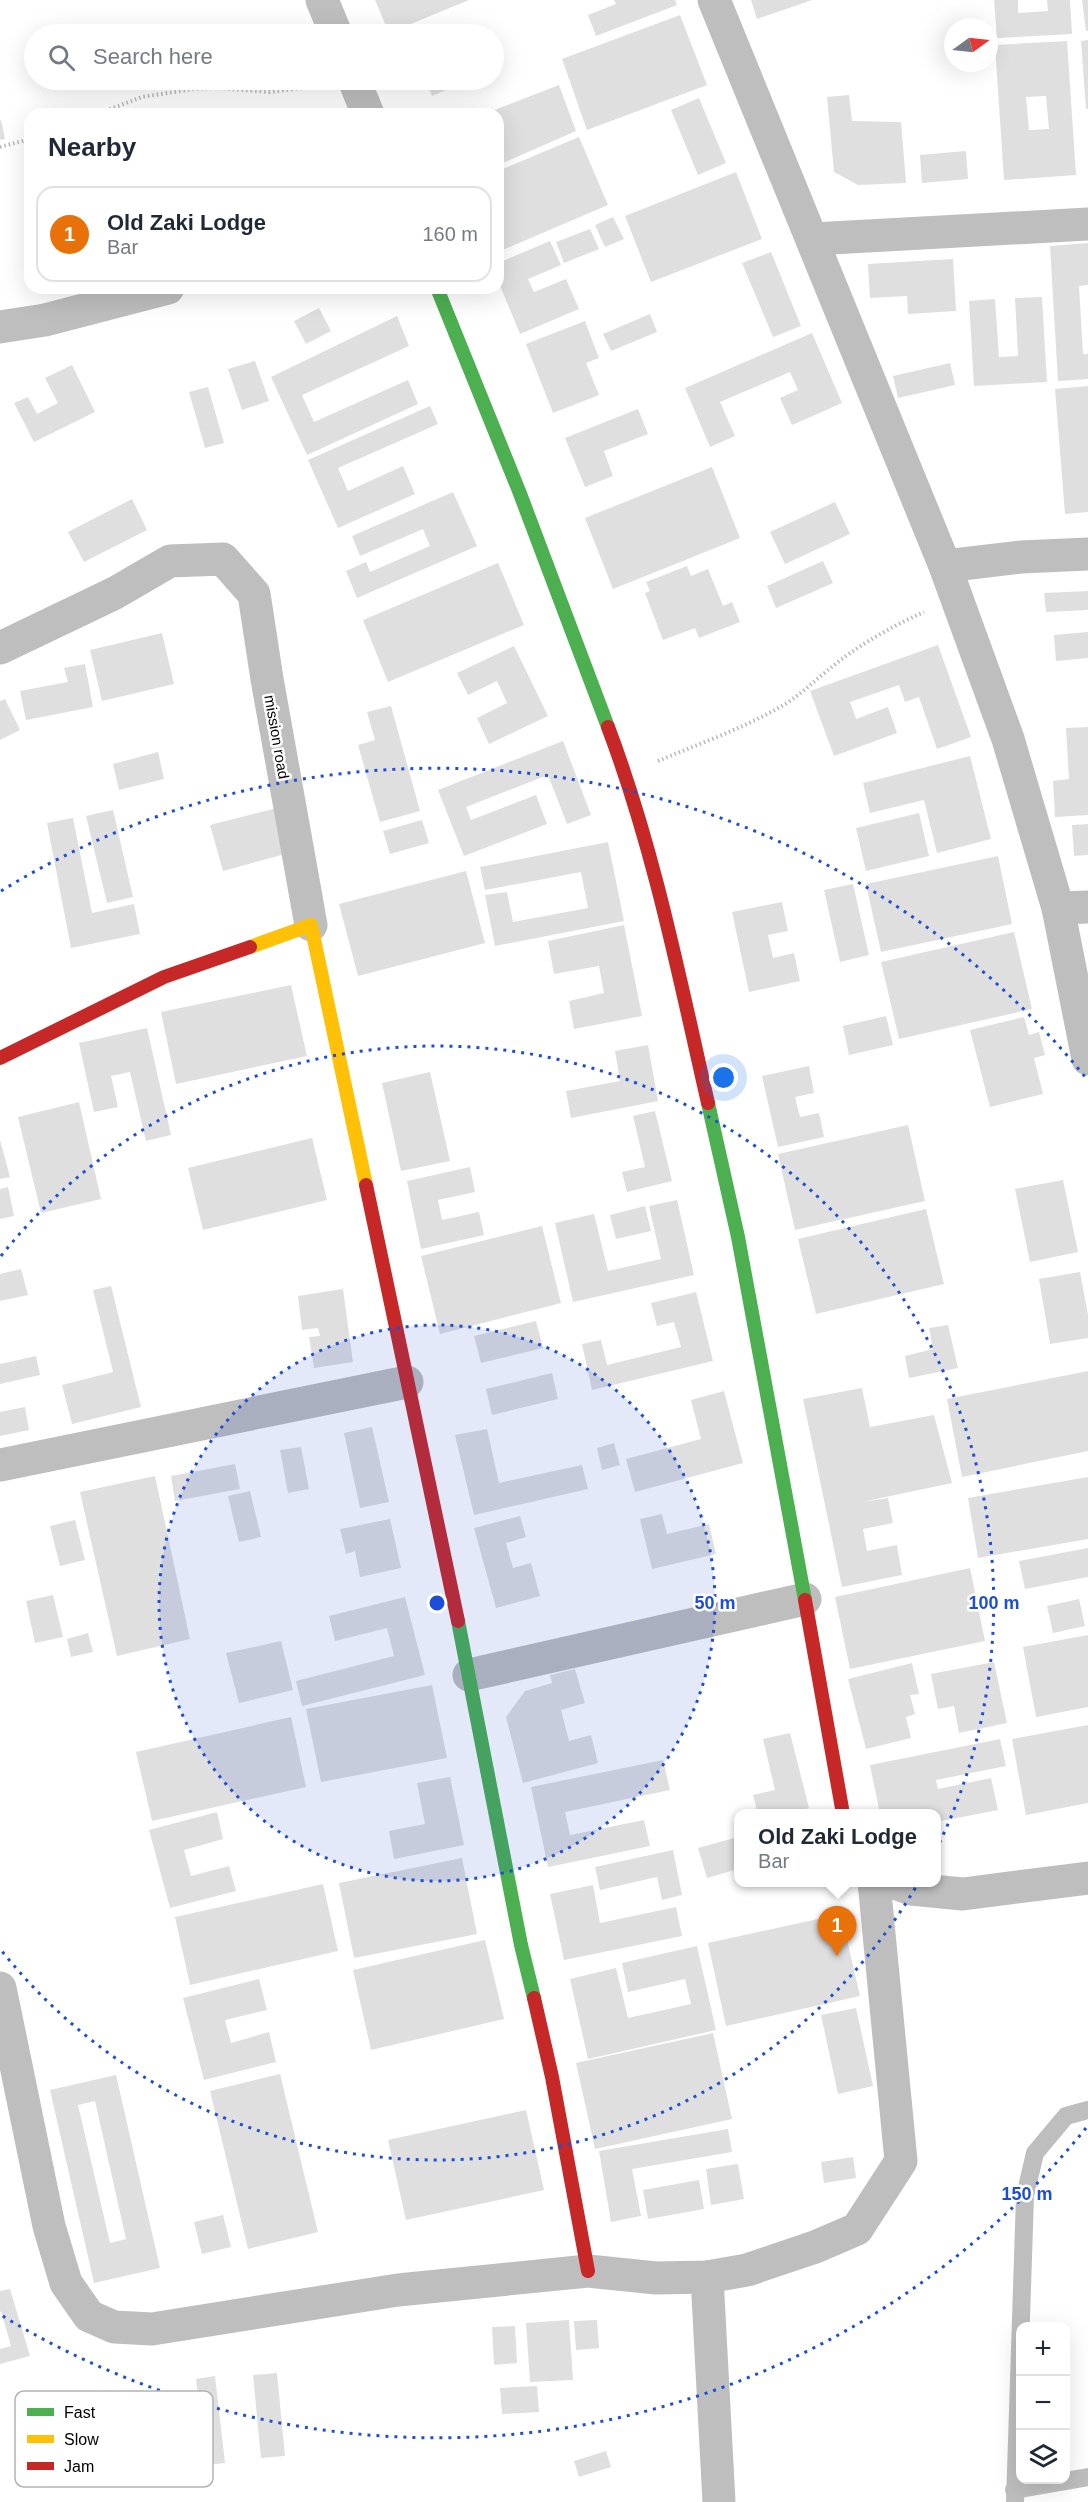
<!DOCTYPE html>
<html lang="en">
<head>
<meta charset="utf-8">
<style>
  :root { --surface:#fff; --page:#f6f6f7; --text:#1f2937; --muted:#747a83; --line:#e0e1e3; --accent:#595959 }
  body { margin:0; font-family:Helvetica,sans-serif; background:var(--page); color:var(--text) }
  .controls { position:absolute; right:18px; bottom:18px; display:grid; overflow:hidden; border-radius:12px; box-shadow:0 6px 24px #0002 }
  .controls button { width:54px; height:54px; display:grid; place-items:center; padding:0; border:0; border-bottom:2px solid var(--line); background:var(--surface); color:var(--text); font:30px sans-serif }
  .compass { position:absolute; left:944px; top:18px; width:54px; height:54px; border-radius:50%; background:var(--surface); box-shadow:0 6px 24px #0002; rotate:75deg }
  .you { position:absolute; left:724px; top:1078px; width:21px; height:21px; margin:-15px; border:4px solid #fff; border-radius:50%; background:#1a73e8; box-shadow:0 0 0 9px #1a73e833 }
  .badge { display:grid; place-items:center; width:39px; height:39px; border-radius:50%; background:var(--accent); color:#fff; font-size:20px; font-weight:700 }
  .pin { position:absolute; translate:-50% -50px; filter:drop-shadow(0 2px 3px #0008) }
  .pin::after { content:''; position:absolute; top:32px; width:21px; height:18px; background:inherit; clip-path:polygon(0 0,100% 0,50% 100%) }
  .popup { position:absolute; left:734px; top:1809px; width:207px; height:78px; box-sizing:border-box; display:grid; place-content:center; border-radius:12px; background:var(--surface); filter:drop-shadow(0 2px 4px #0005); font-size:20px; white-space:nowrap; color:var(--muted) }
  .popup b { font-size:22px; color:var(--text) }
  .popup::after { content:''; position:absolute; left:50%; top:100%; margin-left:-12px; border:12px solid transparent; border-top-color:var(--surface) }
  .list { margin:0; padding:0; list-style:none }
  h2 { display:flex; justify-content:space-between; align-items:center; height:78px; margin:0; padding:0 24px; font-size:26px }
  h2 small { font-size:20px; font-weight:400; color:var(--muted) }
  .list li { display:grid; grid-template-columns:39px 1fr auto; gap:18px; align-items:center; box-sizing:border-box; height:96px; margin:0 12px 12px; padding:0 12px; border:2px solid var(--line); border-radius:18px }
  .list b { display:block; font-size:22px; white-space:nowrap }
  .list p { margin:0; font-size:20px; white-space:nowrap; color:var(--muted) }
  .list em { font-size:20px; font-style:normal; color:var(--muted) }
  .icon { flex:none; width:33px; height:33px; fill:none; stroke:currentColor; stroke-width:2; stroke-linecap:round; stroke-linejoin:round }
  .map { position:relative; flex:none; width:1088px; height:2502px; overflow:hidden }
  .search { position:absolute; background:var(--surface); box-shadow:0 6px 24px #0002; left:24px; top:24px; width:480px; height:66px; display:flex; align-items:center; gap:15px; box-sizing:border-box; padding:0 21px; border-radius:33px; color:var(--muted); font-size:22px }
  .panel { position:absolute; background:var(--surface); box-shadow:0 6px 24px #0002; left:24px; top:108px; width:480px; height:186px; border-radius:18px }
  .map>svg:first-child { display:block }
  .building { fill:#dfdfdf; fill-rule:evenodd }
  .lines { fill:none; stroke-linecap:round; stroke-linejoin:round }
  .path { stroke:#b9b9b9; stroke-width:4; stroke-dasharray:1.5 3; stroke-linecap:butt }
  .lane { stroke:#bebebe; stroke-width:18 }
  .street { stroke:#bebebe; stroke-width:33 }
  .fast { stroke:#4caf50; stroke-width:14 }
  .slow { stroke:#ffc107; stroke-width:14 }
  .jam { stroke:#c62828; stroke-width:14 }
  .ring { fill:none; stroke:#1d4ed8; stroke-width:3; stroke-dasharray:3 6 }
  .labels { text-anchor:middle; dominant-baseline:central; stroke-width:5; stroke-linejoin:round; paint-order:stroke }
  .street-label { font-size:15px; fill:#000; stroke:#fff }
  .key { fill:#fff; stroke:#b2b2b2; stroke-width:1.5 }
  .key-label { font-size:16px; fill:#000 }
  .centre { fill:#1d4ed8; stroke:#fff; stroke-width:3 }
  .ring-label { font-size:18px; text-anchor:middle; font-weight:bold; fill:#1d4ed8; stroke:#fff; stroke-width:5; stroke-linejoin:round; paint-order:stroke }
</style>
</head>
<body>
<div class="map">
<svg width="1088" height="2502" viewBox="0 0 1088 2502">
  <rect width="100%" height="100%" fill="#fff"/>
  <g class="building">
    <polygon points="375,0 469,0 389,33"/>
    <polygon points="614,0 675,0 677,5 596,36 588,15 616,4"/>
    <polygon points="751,0 812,0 757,19"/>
    <polygon points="994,0 1018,0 1018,13 1048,11 1047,0 1070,0 1072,34 997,38"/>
    <polygon points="1082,0 1088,0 1088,31 1086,31"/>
    <polygon points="680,15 707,85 587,130 562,59"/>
    <polygon points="436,24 440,34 410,34"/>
    <polygon points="1088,40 1088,109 1086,109 1081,41"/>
    <path d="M1067,41L1076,175L1004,180L995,45ZM1046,96L1049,129L1029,130L1026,97Z"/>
    <polygon points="426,80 458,80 460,84 432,96"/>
    <polygon points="559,85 576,131 498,165 498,114 484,114"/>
    <polygon points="849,95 852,121 901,122 906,183 858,185 834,172 827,97"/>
    <polygon points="699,98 726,163 698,175 671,110"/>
    <polygon points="1,120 5,139 0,140 0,121"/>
    <polygon points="579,137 608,205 498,252 498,171"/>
    <polygon points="966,151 968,179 922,183 920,155"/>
    <polygon points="736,172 762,239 651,282 625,216"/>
    <polygon points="613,217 624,239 605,247 595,225"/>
    <polygon points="590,229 599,249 564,263 556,242"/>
    <polygon points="550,241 561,265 528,279 534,292 566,279 579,309 520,334 498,281 498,263"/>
    <polygon points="1088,243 1088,285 1079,286 1083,354 1088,354 1088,379 1058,381 1050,246"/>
    <polygon points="771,252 801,326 773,337 742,263"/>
    <polygon points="953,259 956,311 908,314 907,296 870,298 868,264"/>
    <polygon points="1042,297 1047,382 974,386 969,301 995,299 999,357 1018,356 1015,298"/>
    <polygon points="319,308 331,331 306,344 294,321"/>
    <polygon points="650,314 657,332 611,351 603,334"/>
    <polygon points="397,316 409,346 302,395 314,422 408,380 418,404 307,455 271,377"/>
    <polygon points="585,321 599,358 586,363 599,395 553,413 526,344"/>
    <polygon points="812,333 842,403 792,425 780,398 798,390 790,372 720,402 735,436 710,447 685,388"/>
    <polygon points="255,361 269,401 242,410 228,369"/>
    <polygon points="950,363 955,385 898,398 893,376"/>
    <polygon points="72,365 95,412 34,442 14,403 28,397 37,414 58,403 45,378"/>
    <polygon points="1088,386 1088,512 1065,514 1055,389"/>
    <polygon points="208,387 224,443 205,448 189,392"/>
    <polygon points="430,406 438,424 338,468 348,491 403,466 415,494 338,528 308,460"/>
    <polygon points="638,409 648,434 604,451 613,476 585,487 565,438"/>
    <polygon points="712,467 740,538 613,589 585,518"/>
    <polygon points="453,492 477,546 357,598 346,571 366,562 370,572 430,546 423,529 360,556 352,536"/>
    <polygon points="132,499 147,530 84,562 68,532"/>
    <polygon points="835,502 850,534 785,564 770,532"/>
    <polygon points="823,561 833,583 776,608 767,586"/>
    <polygon points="498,563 524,625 388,682 363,620"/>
    <polygon points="687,566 691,576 708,569 723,606 732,602 740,622 699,638 695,628 663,640 645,593 650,591 646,582"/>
    <polygon points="1088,591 1088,610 1046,612 1044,593"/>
    <polygon points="1088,632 1088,658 1056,661 1054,635"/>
    <polygon points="162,633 174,684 102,701 90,650"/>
    <polygon points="938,645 971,737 937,749 919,697 905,702 899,685 850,702 856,719 888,707 897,733 834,756 810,691"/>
    <polygon points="514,646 548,716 489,744 477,718 507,703 497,681 468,695 457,673"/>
    <polygon points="85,664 93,707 26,720 20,691 68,682 64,668"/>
    <polygon points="5,699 20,730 0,740 0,701"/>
    <polygon points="391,706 420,811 380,822 358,745 375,740 367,712"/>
    <polygon points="1088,727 1088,815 1055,817 1053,781 1069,779 1066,728"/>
    <polygon points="563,741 591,815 567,824 548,775 466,807 471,820 536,795 547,824 464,856 438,790"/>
    <polygon points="158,752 164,779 119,790 113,764"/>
    <polygon points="970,756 991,839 937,853 924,800 870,813 863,783"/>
    <polygon points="277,808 289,853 223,871 210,825"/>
    <polygon points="113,810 133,897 107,903 86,816"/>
    <polygon points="919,813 929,856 866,871 856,828"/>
    <polygon points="73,818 92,913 134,904 140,934 71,948 47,823"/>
    <polygon points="422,820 429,843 390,854 383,831"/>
    <polygon points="1088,824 1088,855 1074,856 1072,825"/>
    <polygon points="608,842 624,921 495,946 485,895 507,892 513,922 588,908 581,872 485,890 480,867"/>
    <polygon points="998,856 1012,924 881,952 866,884"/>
    <polygon points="466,871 485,943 358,976 339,904"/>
    <polygon points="853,884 869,955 840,962 824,890"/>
    <polygon points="782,902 788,931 768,935 773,958 794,953 800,981 749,992 732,912"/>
    <polygon points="624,925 642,1016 574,1029 569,1001 604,993 599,966 554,974 548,941"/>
    <polygon points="1014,932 1032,1009 899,1039 881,962"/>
    <polygon points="291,985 307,1056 176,1084 161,1012"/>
    <polygon points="886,1016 893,1045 849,1055 843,1026"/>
    <polygon points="1024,1017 1029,1035 1039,1032 1045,1055 1034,1058 1043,1094 990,1107 970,1030"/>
    <polygon points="147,1028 171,1135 146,1141 130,1072 111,1076 118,1107 94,1112 79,1043"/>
    <polygon points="648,1045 658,1101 571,1118 566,1091 620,1081 615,1051"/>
    <polygon points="809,1066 814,1093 795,1097 800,1117 819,1113 824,1137 778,1147 762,1076"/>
    <polygon points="430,1072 450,1161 401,1171 382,1083"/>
    <polygon points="79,1102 101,1199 41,1213 18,1117"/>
    <polygon points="655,1111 672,1181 627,1192 622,1172 645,1167 633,1116"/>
    <polygon points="908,1125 925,1201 795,1230 778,1154"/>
    <polygon points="312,1138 327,1200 203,1230 188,1168"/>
    <polygon points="0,1140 10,1177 0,1179"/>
    <polygon points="470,1167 475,1192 438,1200 442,1220 479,1212 484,1235 421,1249 407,1181"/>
    <polygon points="1063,1180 1078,1252 1030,1262 1015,1189"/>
    <polygon points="8,1187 14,1216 0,1219 0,1189"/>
    <polygon points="677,1200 694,1275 573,1302 555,1223 594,1214 608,1271 661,1259 649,1206"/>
    <polygon points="645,1206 651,1231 616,1239 610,1215"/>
    <polygon points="926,1209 944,1284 816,1314 798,1239"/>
    <polygon points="542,1226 561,1303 440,1334 421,1256"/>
    <polygon points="21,1269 28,1295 0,1301 0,1274"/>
    <polygon points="1080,1272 1088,1315 1088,1338 1050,1344 1039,1279"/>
    <polygon points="111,1286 141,1407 72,1424 62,1385 113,1372 93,1290"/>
    <polygon points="343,1289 353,1362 314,1368 309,1337 320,1336 318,1328 302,1330 298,1296"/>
    <polygon points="696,1292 713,1361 592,1390 582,1344 601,1340 607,1365 681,1347 674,1322 657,1326 651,1303"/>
    <polygon points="536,1321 543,1348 481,1363 474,1336"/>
    <polygon points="948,1325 958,1368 909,1378 905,1356 933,1349 929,1328"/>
    <polygon points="36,1356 40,1375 0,1384 0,1364"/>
    <polygon points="1088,1371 1088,1451 962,1477 947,1399"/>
    <polygon points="552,1373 558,1399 492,1415 486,1389"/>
    <polygon points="862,1388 870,1427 934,1415 952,1483 862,1502 888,1498 893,1523 863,1529 867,1551 897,1545 902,1575 842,1587 803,1399"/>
    <polygon points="724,1391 743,1463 635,1492 626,1459 701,1439 691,1400"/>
    <polygon points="25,1407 29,1430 0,1436 0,1412"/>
    <polygon points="372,1427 389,1502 360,1508 344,1433"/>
    <polygon points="487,1429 499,1483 582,1465 588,1489 474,1515 455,1435"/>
    <polygon points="614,1443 620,1465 602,1470 597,1448"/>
    <polygon points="301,1447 309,1489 288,1493 280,1450"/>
    <polygon points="235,1464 240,1489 175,1501 171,1476"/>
    <polygon points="155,1476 190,1639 117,1656 80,1492"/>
    <polygon points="1088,1477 1088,1539 978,1558 968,1498"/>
    <polygon points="250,1491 261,1537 239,1542 228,1496"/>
    <polygon points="662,1514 667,1534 709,1524 716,1554 652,1569 640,1519"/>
    <polygon points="520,1516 526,1537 506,1543 513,1568 531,1563 540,1596 496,1608 474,1528"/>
    <polygon points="390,1519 401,1568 360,1577 355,1551 346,1554 340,1529"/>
    <polygon points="75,1520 85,1560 60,1566 50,1526"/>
    <polygon points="1088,1548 1088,1577 1025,1589 1019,1561"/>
    <polygon points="970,1568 985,1641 850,1669 835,1597"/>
    <polygon points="53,1595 63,1637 35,1643 26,1601"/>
    <polygon points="405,1597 425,1675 302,1706 296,1681 394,1656 387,1628 335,1641 329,1616"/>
    <polygon points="1079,1599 1085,1626 1053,1633 1047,1606"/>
    <polygon points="88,1633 93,1652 71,1657 67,1639"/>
    <polygon points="1088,1635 1088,1707 1036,1717 1023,1647"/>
    <polygon points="281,1641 293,1690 239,1703 226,1653"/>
    <polygon points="994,1662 1007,1723 959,1733 954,1706 938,1709 931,1674"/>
    <polygon points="912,1663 919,1694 910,1695 915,1714 906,1717 911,1738 866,1749 848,1679"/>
    <polygon points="575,1669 585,1703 561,1710 569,1741 591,1735 598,1763 523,1783 506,1717 525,1691 552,1683 550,1675"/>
    <polygon points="432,1685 447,1758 321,1782 306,1709"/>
    <polygon points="291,1717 306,1787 152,1821 136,1752"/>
    <polygon points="1088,1725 1088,1803 1026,1815 1012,1739"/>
    <polygon points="790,1733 809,1808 788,1814 758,1814 753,1795 775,1790 763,1739"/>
    <polygon points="1000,1739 1006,1766 936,1780 938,1789 991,1778 998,1810 936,1822 936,1814 880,1814 870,1765"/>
    <polygon points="663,1760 670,1790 565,1812 570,1835 644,1820 650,1846 548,1867 531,1787"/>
    <polygon points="450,1777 464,1845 394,1859 389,1831 425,1824 417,1783"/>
    <polygon points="217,1812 223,1839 184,1850 191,1876 229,1866 236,1891 170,1908 149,1830"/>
    <polygon points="738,1837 738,1869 707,1878 698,1848"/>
    <polygon points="673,1850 682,1895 662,1900 657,1877 600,1890 595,1867"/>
    <polygon points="462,1858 477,1934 354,1958 339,1883"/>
    <polygon points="323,1884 338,1951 190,1985 175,1917"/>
    <polygon points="593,1885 600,1923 676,1907 682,1936 564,1960 550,1894"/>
    <polygon points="841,1914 860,1996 726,2026 708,1943"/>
    <polygon points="485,1940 504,2019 371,2050 353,1970"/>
    <polygon points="697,1946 716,2030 588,2059 570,1979 616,1968 628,2018 691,2004 685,1979 628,1992 622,1963"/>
    <polygon points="259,1979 267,2010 225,2020 231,2043 269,2032 276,2062 204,2080 183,1998"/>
    <polygon points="856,2008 873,2086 838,2094 821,2015"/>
    <polygon points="713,2033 732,2119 595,2149 576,2063"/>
    <polygon points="280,2074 318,2232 248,2249 210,2091"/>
    <path d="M116,2075L160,2268L94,2283L50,2090ZM95,2101L126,2239L110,2243L78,2105Z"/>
    <polygon points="526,2110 544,2190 406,2220 388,2140"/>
    <polygon points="728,2129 732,2152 632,2169 641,2216 611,2222 599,2151"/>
    <polygon points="853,2157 856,2178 824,2183 821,2162"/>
    <polygon points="738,2164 744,2199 711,2205 706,2169"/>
    <polygon points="699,2180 704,2209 648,2219 643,2190"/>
    <polygon points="223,2215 231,2247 202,2254 194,2222"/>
    <polygon points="10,2289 30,2356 0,2364 0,2349 11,2346 1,2311 0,2313 0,2291"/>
    <polygon points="569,2320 573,2380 530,2382 526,2323"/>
    <polygon points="597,2320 599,2348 576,2350 574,2321"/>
    <polygon points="515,2326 517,2363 494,2365 492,2327"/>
    <polygon points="277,2373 285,2456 261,2458 253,2375"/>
    <polygon points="215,2376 225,2463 206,2465 196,2379"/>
    <polygon points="537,2386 539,2412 502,2414 500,2388"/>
    <polygon points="606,2451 611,2467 579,2477 574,2461"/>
  </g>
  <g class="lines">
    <g class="path">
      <polyline points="97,114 142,97 193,89 218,88 270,92 319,86"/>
      <polyline points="0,147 30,139"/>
      <path d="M658,761C701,743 747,727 787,703C802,693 813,682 827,671C855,647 890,627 924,612"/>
    </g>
    <g class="lane">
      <polyline points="1014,2490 1088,2477"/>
      <polyline points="1015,2502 1025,2196 1035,2153 1066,2116 1088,2110"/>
    </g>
    <g class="street">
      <polyline points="322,0 336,34"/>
      <polyline points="714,0 945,566 1008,739 1058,908 1088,1059"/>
      <polyline points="354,80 368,114"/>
      <polyline points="813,239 1088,224"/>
      <polyline points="0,327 45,320 168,288"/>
      <polyline points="945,566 1021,557 1088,554"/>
      <polyline points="0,648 115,593 170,561 223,559 254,594 267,679 311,925"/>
      <polyline points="1058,908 1088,907"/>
      <polyline points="0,1465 407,1382"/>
      <polyline points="469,1675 805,1599"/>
      <polyline points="892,1882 911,1889 963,1894 1088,1878"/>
      <polyline points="0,1988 49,2226 66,2283 89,2316 114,2327 152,2329 398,2290 588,2271 656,2278 707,2277 747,2270 815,2247 857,2229 901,2161 874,1882"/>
      <polyline points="707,2277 719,2502"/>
    </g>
    <g class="fast">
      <polyline points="437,288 519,491 608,727"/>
      <polyline points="708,1103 738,1237 805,1600"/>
      <polyline points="458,1621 521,1945 534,1998"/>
    </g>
    <polyline class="slow" points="250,947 311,925 366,1185"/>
    <g class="jam">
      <path d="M608,727C654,849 679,976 708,1103"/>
      <polyline points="0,1058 164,977 250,947"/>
      <polyline points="366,1185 458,1621"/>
      <polyline points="805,1600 843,1814"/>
      <polyline points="534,1998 552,2077 588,2271"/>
    </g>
  </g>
  <circle cx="437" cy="1603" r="278" fill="#1d4ed8" fill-opacity=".12"/>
  <g class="ring">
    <circle cx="437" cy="1603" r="278"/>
    <path d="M1 1256A557 557 0 1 1 1 1950"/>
    <path d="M1086 2128A835 835 0 0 1 1 2315M1 891A835 835 0 0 1 1086 1078"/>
  </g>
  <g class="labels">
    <g class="street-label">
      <text transform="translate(277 737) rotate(80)">mission road</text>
    </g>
  </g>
  <rect x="15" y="2391" width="198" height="96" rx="9" class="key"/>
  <rect x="27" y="2408" width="27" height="8" fill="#4caf50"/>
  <rect x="27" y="2435" width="27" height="8" fill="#ffc107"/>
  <rect x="27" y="2462" width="27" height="8" fill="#c62828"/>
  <g class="key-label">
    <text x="64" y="2418">Fast</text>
    <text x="64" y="2445">Slow</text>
    <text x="64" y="2472">Jam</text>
  </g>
  <circle cx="437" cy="1603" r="9" class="centre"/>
  <g class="ring-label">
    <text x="715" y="1609">50 m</text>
    <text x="994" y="1609">100 m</text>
    <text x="1027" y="2200">150 m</text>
  </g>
</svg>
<div class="controls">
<button>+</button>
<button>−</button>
<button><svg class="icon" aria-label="layers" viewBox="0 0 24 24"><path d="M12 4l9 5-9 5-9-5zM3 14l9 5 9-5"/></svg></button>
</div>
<svg class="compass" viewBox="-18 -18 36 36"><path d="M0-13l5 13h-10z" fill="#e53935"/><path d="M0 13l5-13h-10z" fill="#747a83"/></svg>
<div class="you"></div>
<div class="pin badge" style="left:837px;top:1956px;background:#e8710a">1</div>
<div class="popup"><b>Old Zaki Lodge</b>Bar</div>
<div class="search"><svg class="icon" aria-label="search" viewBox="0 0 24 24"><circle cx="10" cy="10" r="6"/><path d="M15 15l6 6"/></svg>Search here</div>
<section class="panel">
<h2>Nearby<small></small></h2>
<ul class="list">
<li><span class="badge" style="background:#e8710a">1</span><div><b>Old Zaki Lodge</b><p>Bar</p></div><em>160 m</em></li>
</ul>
</section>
</div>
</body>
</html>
